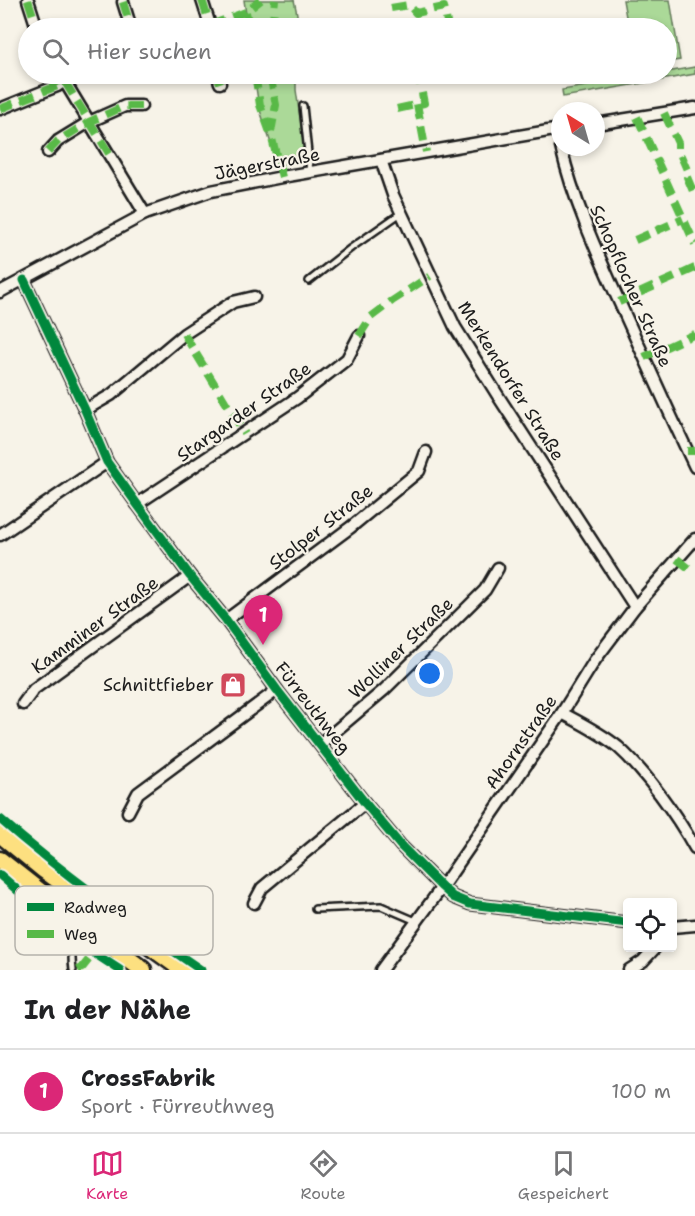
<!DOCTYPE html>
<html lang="de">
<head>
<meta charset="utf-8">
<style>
  :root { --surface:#fff; --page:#f6f6f6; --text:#202124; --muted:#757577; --line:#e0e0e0; --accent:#db2777 }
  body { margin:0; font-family:"Shantell Sans",sans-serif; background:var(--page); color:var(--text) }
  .controls { position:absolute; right:18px; bottom:18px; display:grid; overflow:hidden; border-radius:6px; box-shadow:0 3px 9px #0003 }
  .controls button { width:54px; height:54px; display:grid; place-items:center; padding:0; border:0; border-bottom:2px solid var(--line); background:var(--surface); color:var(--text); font:30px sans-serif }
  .compass { position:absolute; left:551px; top:102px; width:54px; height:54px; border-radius:50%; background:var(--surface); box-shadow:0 3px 9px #0003; rotate:323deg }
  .you { position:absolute; left:430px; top:674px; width:21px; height:21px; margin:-15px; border:4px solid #fff; border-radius:50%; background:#1a73e8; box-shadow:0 0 0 9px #1a73e833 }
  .badge { display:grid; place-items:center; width:39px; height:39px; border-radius:50%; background:var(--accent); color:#fff; font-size:20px; font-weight:700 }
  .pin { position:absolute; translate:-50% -50px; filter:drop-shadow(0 2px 3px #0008) }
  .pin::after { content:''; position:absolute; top:32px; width:21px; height:18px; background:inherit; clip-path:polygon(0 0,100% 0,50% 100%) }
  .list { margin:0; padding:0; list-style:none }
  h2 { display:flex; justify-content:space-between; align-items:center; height:78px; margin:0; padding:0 24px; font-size:26px }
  h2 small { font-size:20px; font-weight:400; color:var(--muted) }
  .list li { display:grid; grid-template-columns:39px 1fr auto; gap:18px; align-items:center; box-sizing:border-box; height:84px; padding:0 24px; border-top:2px solid var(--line) }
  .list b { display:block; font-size:22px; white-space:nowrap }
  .list p { margin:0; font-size:20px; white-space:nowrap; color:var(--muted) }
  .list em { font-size:20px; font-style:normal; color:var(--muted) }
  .icon { flex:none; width:33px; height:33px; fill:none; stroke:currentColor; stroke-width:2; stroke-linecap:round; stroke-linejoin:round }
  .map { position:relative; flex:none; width:695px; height:970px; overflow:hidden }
  .search { position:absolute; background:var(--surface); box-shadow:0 3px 9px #0003; left:18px; right:18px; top:18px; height:66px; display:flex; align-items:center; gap:15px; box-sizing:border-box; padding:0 21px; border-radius:33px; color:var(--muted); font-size:22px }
  .sheet { height:162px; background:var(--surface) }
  nav { display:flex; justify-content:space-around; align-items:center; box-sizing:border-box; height:84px; border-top:2px solid var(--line); background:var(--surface); font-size:16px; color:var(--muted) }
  nav a { display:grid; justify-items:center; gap:3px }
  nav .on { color:var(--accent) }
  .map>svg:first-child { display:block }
  .green { fill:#abd998; stroke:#647a5a; stroke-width:1.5 }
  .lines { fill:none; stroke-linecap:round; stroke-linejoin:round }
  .service-casing { stroke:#1c1c1c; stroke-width:10 }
  .minor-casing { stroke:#1c1c1c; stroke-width:15 }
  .primary-casing { stroke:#1c1c1c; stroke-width:21 }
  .service { stroke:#f7f3e8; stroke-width:5 }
  .minor { stroke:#f7f3e8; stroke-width:10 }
  .primary { stroke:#fde080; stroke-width:16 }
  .quiet { stroke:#58b947; stroke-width:8; stroke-dasharray:15 8; stroke-linecap:butt }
  .cycleway-casing { stroke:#f7f3e8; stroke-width:13 }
  .cycleway { stroke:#00873e; stroke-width:9 }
  .labels { text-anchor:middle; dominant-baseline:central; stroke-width:4.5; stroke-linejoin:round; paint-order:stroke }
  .street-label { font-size:18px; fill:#1c1c1c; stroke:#f7f3e8 }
  .poi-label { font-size:18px; fill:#1c1c1c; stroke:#f7f3e8; text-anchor:end }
  .key { fill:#f7f3e8; stroke:#b5b2ab; stroke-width:1.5 }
  .key-label { font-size:16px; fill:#1c1c1c }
</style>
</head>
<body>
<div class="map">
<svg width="695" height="970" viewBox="0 0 695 970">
  <rect width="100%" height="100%" fill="#f7f3e8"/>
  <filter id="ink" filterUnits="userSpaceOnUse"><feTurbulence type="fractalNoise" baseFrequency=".0167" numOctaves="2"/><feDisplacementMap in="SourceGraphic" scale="12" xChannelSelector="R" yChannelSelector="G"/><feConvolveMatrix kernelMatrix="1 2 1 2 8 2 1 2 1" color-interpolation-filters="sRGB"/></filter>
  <g filter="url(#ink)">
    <g class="green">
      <polygon points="244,0 294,0 297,14 297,28 248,28"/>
      <polygon points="623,0 670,0 680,60 667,62 666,28 628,28"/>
      <polygon points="695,67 695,74 563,97 562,90 657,74 666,74 667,72"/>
      <polygon points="254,74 296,74 296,90 306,160 278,165 259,107"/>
    </g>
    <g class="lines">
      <defs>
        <g id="service">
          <polyline points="303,106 310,172"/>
          <polyline points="309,281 351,248 401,213"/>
          <polyline points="315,909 381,906 416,921"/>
          <path d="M73,970C70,947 72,946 87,929"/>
        </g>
        <g id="minor">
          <polyline points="28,0 37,28"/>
          <polyline points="202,0 210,25 208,28"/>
          <polyline points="123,2 131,28"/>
          <polyline points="53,74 57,86"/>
          <polyline points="217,74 220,83"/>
          <polyline points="65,82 145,214"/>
          <polyline points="0,109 57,86 77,74"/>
          <polyline points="596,124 695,108"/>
          <path d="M561,147C573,199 595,248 617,297C643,354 668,411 695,467"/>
          <polyline points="48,152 58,141 89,122 125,106 141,106"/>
          <polyline points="381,160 393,195 455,327 500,399 635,607"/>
          <polyline points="24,280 85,410 107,462 137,504 190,576 226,620 277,690 365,803 401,846 442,887 453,897 470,904 628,923"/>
          <polyline points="0,292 145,214 211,191 282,177 560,129"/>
          <polyline points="85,410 111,395 184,334 233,302 254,297"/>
          <polyline points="137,504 297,398 347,359 359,336"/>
          <polyline points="0,535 107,462"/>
          <polyline points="226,620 351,527 419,471 426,452"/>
          <polyline points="23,704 34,689 190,576"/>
          <path d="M562,713C581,723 601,733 618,747C646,772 677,816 695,848"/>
          <polyline points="320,744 384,690 485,590 498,568"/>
          <polyline points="128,812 138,793 277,690"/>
          <polyline points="254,903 262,888 365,803"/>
          <polyline points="672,927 695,925"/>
          <polyline points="381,970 442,887 562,713 595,660 635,607 695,539"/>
          <polyline points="629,970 643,961 655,948"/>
        </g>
        <g id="primary">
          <polyline points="0,834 44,870 183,970"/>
          <polyline points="0,860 71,916 143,970"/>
        </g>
      </defs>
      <use href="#service" class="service-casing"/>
      <use href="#minor" class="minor-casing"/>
      <use href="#primary" class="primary-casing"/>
      <use href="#service" class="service"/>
      <use href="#minor" class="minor"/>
      <use href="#primary" class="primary"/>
      <g class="quiet">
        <polyline points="28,0 37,28"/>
        <polyline points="202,0 210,25 208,28"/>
        <polyline points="123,2 131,28"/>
        <polyline points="391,8 409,5 416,13 444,7 448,28"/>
        <polyline points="246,12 249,28"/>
        <polyline points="210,25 246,12 261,0"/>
        <polyline points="272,28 275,0"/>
        <polyline points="53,74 57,86"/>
        <polyline points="217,74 220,83"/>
        <polyline points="255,74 260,105 271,135 282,177"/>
        <polyline points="270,74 276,105 271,132"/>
        <polyline points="65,82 113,160"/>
        <polyline points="417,104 426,152"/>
        <polyline points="0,109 57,86 77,74"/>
        <polyline points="397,109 424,103 418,74"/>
        <polyline points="664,113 678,143 678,149 688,172 687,177 695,196"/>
        <polyline points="637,117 695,244"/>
        <polyline points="48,152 58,141 89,122 125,106 141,106"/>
        <polyline points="635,240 683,219"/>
        <polyline points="619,302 695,268"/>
        <polyline points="184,334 245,434"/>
        <polyline points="359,336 371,317 392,301 430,276"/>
        <polyline points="644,357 695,334"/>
        <polyline points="687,451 695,451"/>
        <polyline points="677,559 695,573"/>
        <polyline points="78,970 82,968 94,953"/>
      </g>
      <defs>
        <g id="cycleway">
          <polyline points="24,280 85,410 107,462 137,504 190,576 226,620 277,690 365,803 401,846 442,887 453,897 470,904 628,923"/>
          <path d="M0,819C63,874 131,922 201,970"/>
          <polyline points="0,875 63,930 94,953 120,970"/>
        </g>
      </defs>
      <use href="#cycleway" class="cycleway-casing"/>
      <use href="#cycleway" class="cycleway"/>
    </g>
  </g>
  <defs>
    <symbol id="shop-square" viewBox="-11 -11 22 22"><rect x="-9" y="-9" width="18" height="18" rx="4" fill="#d1495b" stroke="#f7f3e8"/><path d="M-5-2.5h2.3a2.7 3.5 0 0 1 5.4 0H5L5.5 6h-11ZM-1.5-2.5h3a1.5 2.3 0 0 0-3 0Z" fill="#fff"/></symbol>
  </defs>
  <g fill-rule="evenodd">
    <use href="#shop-square" x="218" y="670" width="30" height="30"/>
  </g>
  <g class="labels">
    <g class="street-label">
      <text transform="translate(267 164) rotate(-11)">Jägerstraße</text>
      <text transform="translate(631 286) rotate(66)">Schopflocher Straße</text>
      <text transform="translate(511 381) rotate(58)">Merkendorfer Straße</text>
      <text transform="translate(244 412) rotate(-35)">Stargarder Straße</text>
      <text transform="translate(321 527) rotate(-38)">Stolper Straße</text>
      <text transform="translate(95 625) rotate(-36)">Kamminer Straße</text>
      <text transform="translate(401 648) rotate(-44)">Wolliner Straße</text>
      <text transform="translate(313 708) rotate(52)">Fürreuthweg</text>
      <text transform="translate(521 742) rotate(-55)">Ahornstraße</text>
    </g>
    <g class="poi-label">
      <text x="214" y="685">Schnittfieber</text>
    </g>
  </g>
  <rect x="15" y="886" width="198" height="69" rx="9" class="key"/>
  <rect x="27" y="903" width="27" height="8" fill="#00873e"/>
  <rect x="27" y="930" width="27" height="8" fill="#58b947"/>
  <g class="key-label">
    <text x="64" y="913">Radweg</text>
    <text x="64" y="940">Weg</text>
  </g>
</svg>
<div class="controls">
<button><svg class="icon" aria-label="locate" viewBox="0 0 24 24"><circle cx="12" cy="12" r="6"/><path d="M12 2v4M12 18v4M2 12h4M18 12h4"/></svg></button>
</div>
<svg class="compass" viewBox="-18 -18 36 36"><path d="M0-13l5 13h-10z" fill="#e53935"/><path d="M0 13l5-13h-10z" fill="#757577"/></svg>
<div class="you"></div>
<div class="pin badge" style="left:263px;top:645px">1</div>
<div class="search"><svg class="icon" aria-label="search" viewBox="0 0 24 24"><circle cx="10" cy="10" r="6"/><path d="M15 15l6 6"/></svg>Hier suchen</div>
</div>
<section class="sheet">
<h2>In der Nähe<small></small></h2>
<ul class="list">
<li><span class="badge">1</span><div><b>CrossFabrik</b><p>Sport · Fürreuthweg</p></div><em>100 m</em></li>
</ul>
</section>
<nav>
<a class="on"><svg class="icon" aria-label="map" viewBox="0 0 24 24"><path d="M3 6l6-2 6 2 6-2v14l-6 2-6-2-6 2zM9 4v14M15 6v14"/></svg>Karte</a>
<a><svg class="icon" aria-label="directions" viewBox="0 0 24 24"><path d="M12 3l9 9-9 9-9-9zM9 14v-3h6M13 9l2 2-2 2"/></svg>Route</a>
<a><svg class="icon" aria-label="saved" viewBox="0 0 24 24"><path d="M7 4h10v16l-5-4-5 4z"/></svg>Gespeichert</a>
</nav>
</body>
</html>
